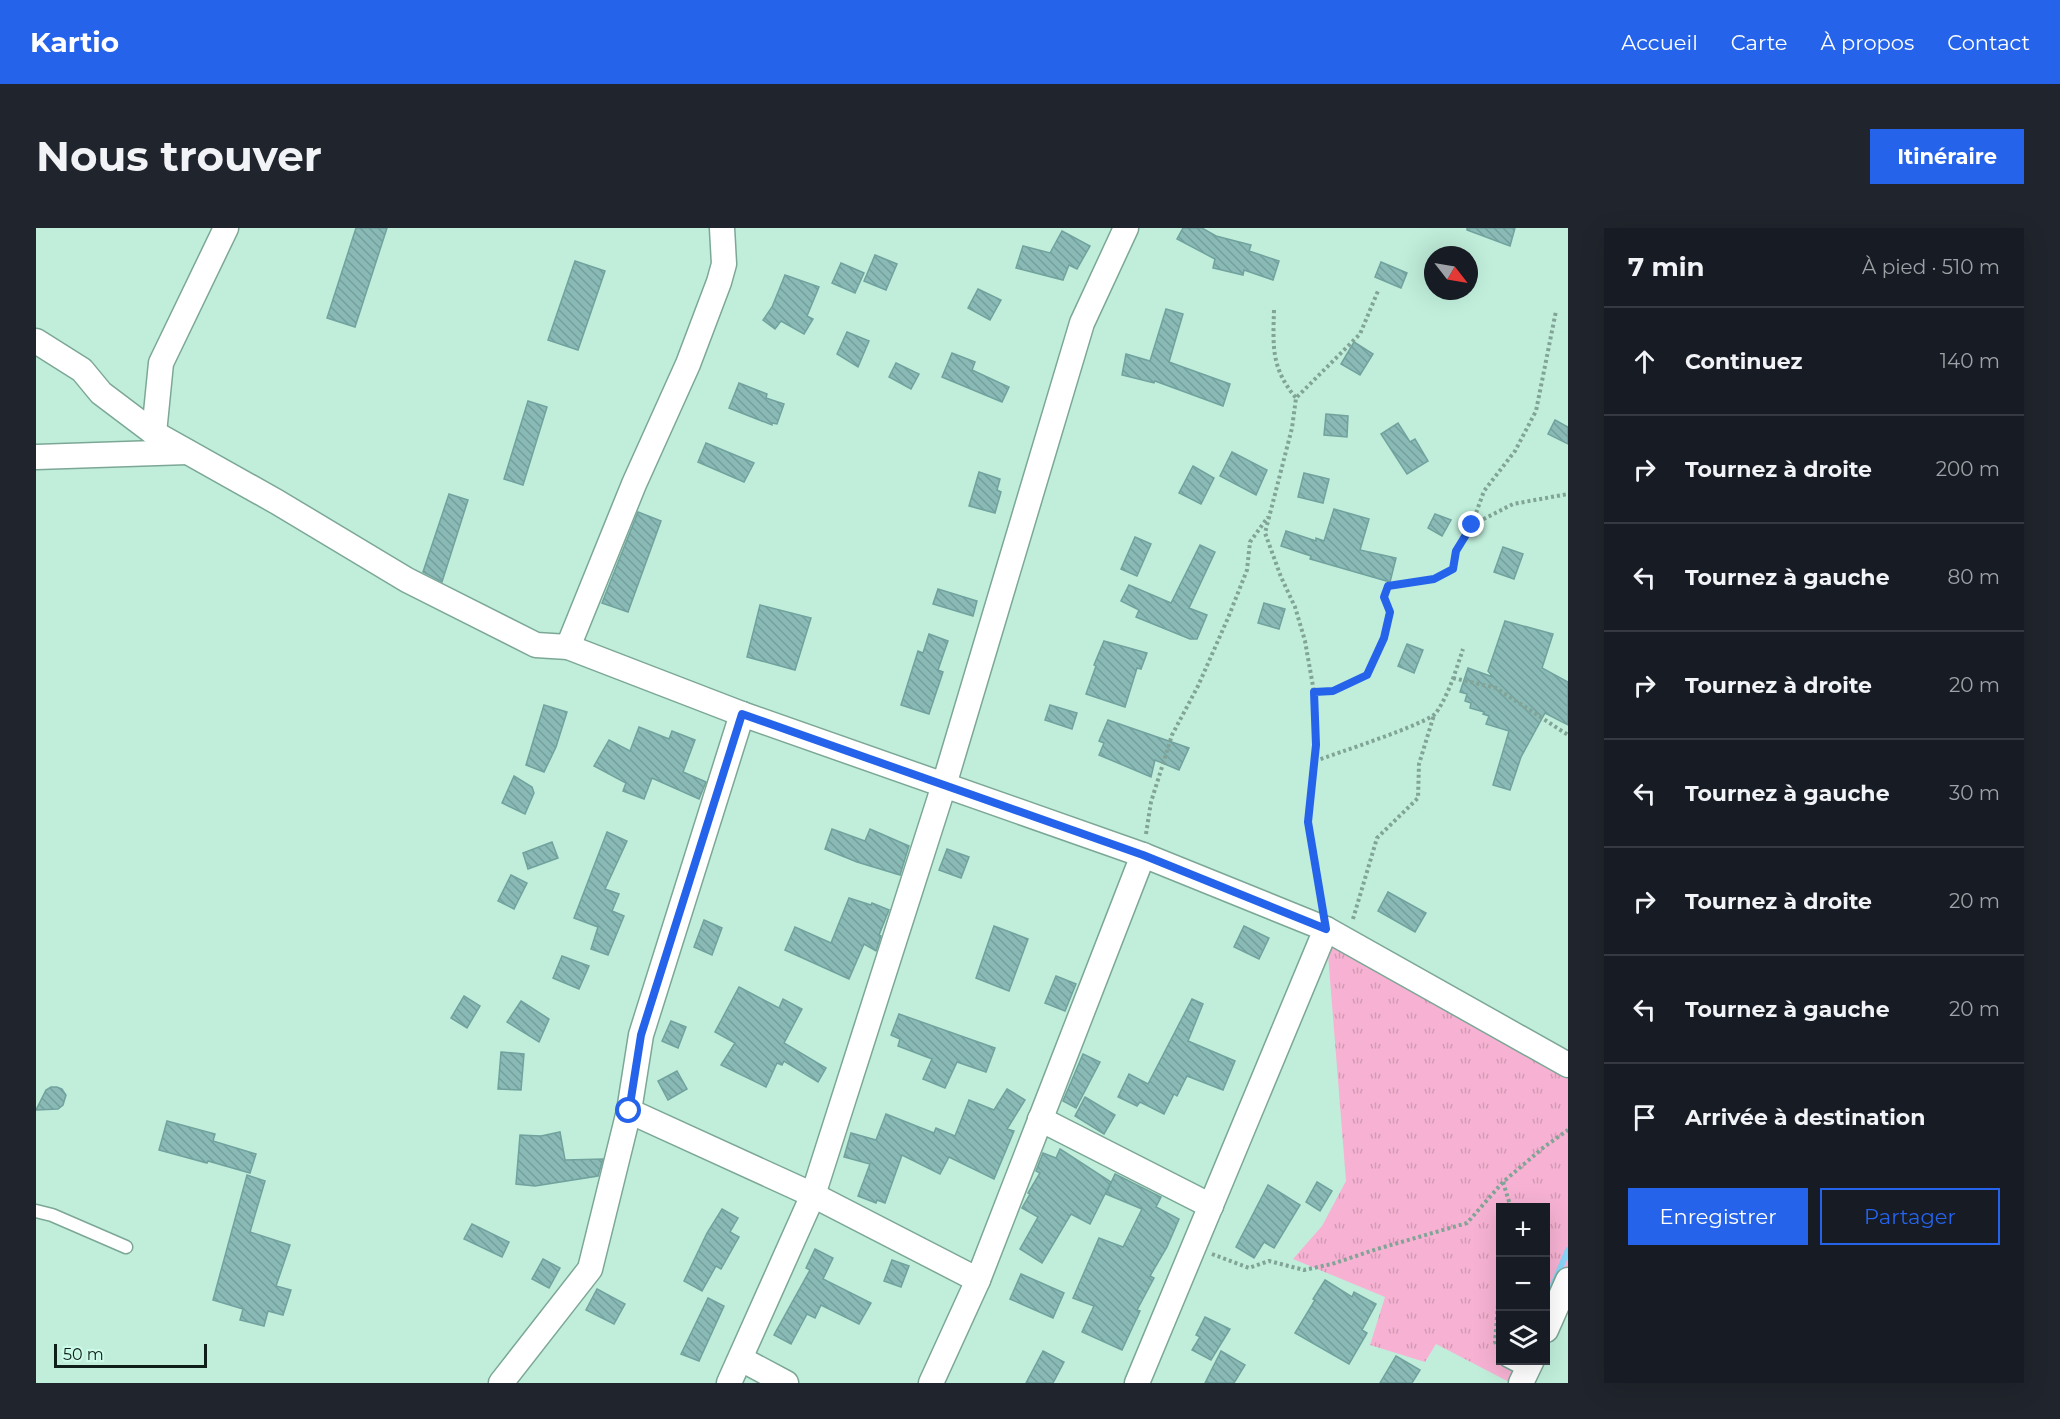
<!DOCTYPE html>
<html lang="fr">
<head>
<meta charset="utf-8">
<style>
  :root { --surface:#171b24; --page:#20242c; --text:#f1f3f6; --muted:#9ea1a6; --line:#363941; --accent:#2563eb }
  body { margin:0; font-family:Montserrat,sans-serif; background:var(--page); color:var(--text) }
  .controls { position:absolute; right:18px; bottom:18px; display:grid; overflow:hidden; border-radius:0px; box-shadow:0 6px 24px #0002 }
  .controls button { width:54px; height:54px; display:grid; place-items:center; padding:0; border:0; border-bottom:2px solid var(--line); background:var(--surface); color:var(--text); font:30px sans-serif }
  .compass { position:absolute; left:1388px; top:18px; width:54px; height:54px; border-radius:50%; background:var(--surface); box-shadow:0 6px 24px #0002; rotate:121deg }
  .scale { position:absolute; left:18px; bottom:15px; width:153px; box-sizing:border-box; padding-left:6px; border:3px solid #0e1f19; border-top:0; font-size:16px; line-height:21px; white-space:nowrap; color:#0e1f19; -webkit-text-stroke:4px #cdfbe9; paint-order:stroke }
  .stop { position:absolute; width:18px; height:18px; margin:-14px; border:4px solid #2563eb; border-radius:50%; background:#fff }
  .stop.end { background:#2563eb; border-color:#fff; box-shadow:0 2px 6px #0008 }
  .list { margin:0; padding:0; list-style:none }
  h2 { display:flex; justify-content:space-between; align-items:center; height:78px; margin:0; padding:0 24px; font-size:26px }
  h2 small { font-size:20px; font-weight:400; color:var(--muted) }
  .list li { display:grid; grid-template-columns:39px 1fr auto; gap:18px; align-items:center; box-sizing:border-box; height:108px; padding:0 24px; border-top:2px solid var(--line) }
  .list b { display:block; font-size:22px; white-space:nowrap }
  .list em { font-size:20px; font-style:normal; color:var(--muted) }
  .actions { display:flex; gap:12px; padding:18px 24px }
  .actions a { flex:1; padding:14px 0; border:2px solid var(--accent); border-radius:0px; text-align:center; font-size:21px; color:var(--accent) }
  .actions .main { background:var(--accent); color:#fff }
  .icon { flex:none; width:33px; height:33px; fill:none; stroke:currentColor; stroke-width:2; stroke-linecap:round; stroke-linejoin:round }
  .map { position:relative; flex:none; width:1532px; height:1155px; overflow:hidden; border-radius:0px }
  header { display:flex; align-items:center; gap:36px; box-sizing:border-box; height:84px; padding:0 30px; background:var(--accent); color:#fff }
  header strong { font-size:28px }
  nav { display:flex; gap:33px; margin-inline-start:auto; font-size:21px }
  .intro { display:flex; align-items:center; justify-content:space-between; box-sizing:border-box; height:144px; padding:0 36px }
  h1 { margin:0; font-size:42px }
  .button { padding:15px 27px; border-radius:0px; background:var(--accent); color:#fff; font-size:21px; font-weight:700 }
  main { display:flex; gap:36px; padding:0 36px }
  aside { flex:1; background:var(--surface); border-radius:0px; box-shadow:0 6px 24px #0002 }
  .map>svg:first-child { display:block }
  .grass { fill:url(#grass-tufts) }
  .lines { fill:none; stroke-linecap:round; stroke-linejoin:round }
  .stream { stroke:#88d4f7; stroke-width:6 }
  .building { fill:url(#building-back-hatch); stroke:#71a29d; stroke-width:1.5 }
  .service-casing { stroke:#7ca796; stroke-width:15 }
  .minor-casing { stroke:#7ca796; stroke-width:27 }
  .path { stroke:#81a496; stroke-width:4; stroke-dasharray:3 3; stroke-linecap:butt }
  .service { stroke:#fff; stroke-width:12 }
  .minor { stroke:#fff; stroke-width:24 }
  .route { stroke:#2563eb; stroke-width:8 }
</style>
</head>
<body>
<header>
<strong>Kartio</strong>
<nav><a>Accueil</a><a>Carte</a><a>À propos</a><a>Contact</a></nav>
</header>
<div class="intro"><h1>Nous trouver</h1><a class="button">Itinéraire</a></div>
<main>
<div class="map">
<svg width="1532" height="1155" viewBox="0 0 1532 1155">
  <defs>
    <pattern id="grass-tufts" width="24" height="20" patternUnits="userSpaceOnUse" patternTransform="scale(1.5)"><rect width="24" height="20" fill="#f7b2d3"/><path d="M3 7l-1-3M5 7V3M7 7l1-3M15 17l-1-3M17 17v-4M19 17l1-3" fill="none" stroke="#d399b5"/></pattern>
    <pattern id="building-back-hatch" width="6" height="6" patternUnits="userSpaceOnUse" patternTransform="scale(1.5)"><rect width="6" height="6" fill="#89bab6"/><path d="M-1 5l2 2M0 0l6 6M5-1l2 2" fill="none" stroke="#759f9c"/></pattern>
  </defs>
  <rect width="100%" height="100%" fill="#c0eedb"/>
  <polygon class="grass" points="1290,701 1532,837 1532,1052 1510,1102 1510,980 1464,980 1464,1132 1496,1133 1475,1155 1400,1116 1389,1134 1334,1117 1349,1069 1257,1031 1286,998 1310,953"/>
  <g class="lines">
    <polyline class="stream" points="1517,1057 1532,1022"/>
  </g>
  <g class="building">
    <polygon points="320,0 351,0 319,99 291,90"/>
    <polygon points="1147,0 1166,0 1180,8 1215,17 1213,23 1243,33 1237,52 1208,42 1207,47 1177,40 1179,31 1141,11"/>
    <polygon points="1431,0 1479,0 1474,18 1431,2"/>
    <polygon points="1026,3 1054,18 1041,41 1033,37 1027,52 980,40 987,18 1014,25"/>
    <polygon points="839,27 861,36 850,62 828,53"/>
    <polygon points="539,33 569,43 542,122 512,112"/>
    <polygon points="1345,34 1371,45 1365,60 1339,49"/>
    <polygon points="805,35 828,45 819,65 796,55"/>
    <polygon points="749,47 783,59 771,88 777,91 768,106 745,93 739,101 727,92 736,79"/>
    <polygon points="942,61 965,72 954,92 932,80"/>
    <polygon points="1130,81 1147,86 1133,134 1194,156 1187,178 1119,153 1118,155 1086,147 1090,126 1114,133"/>
    <polygon points="811,104 833,113 822,139 801,126"/>
    <polygon points="1318,114 1337,126 1324,147 1305,136"/>
    <polygon points="916,125 939,134 936,142 973,159 966,174 906,149"/>
    <polygon points="860,135 883,146 875,161 853,149"/>
    <polygon points="703,155 731,166 730,170 748,176 741,196 736,195 736,197 693,180"/>
    <polygon points="492,173 511,179 487,257 468,251"/>
    <polygon points="1290,186 1312,188 1311,209 1288,207"/>
    <polygon points="1519,192 1532,199 1532,216 1512,206"/>
    <polygon points="1362,195 1374,214 1379,211 1392,233 1371,246 1345,206"/>
    <polygon points="670,215 718,235 708,254 662,234"/>
    <polygon points="1196,224 1231,242 1220,267 1184,248"/>
    <polygon points="1157,238 1178,250 1165,276 1143,265"/>
    <polygon points="943,244 964,251 961,262 965,264 959,285 933,278"/>
    <polygon points="1268,245 1293,251 1287,275 1262,269"/>
    <polygon points="413,266 432,272 406,354 387,344"/>
    <polygon points="1298,281 1333,291 1324,322 1360,330 1354,354 1274,331 1275,328 1245,318 1250,303 1280,313 1280,310 1288,313"/>
    <polygon points="602,284 625,293 592,384 566,375"/>
    <polygon points="1399,286 1415,292 1406,308 1392,300"/>
    <polygon points="1099,309 1115,316 1101,348 1085,341"/>
    <polygon points="1164,317 1179,324 1153,380 1171,387 1161,411 1154,411 1100,389 1103,382 1085,373 1093,357 1135,375"/>
    <polygon points="1467,319 1487,326 1478,351 1458,344"/>
    <polygon points="902,361 941,373 937,388 897,376"/>
    <polygon points="1228,375 1249,381 1243,401 1222,395"/>
    <polygon points="724,377 775,390 759,442 711,429"/>
    <polygon points="1469,393 1517,406 1506,440 1532,454 1532,497 1509,485 1485,529 1474,562 1457,557 1473,503 1450,496 1453,488 1447,486 1448,484 1434,480 1435,475 1429,473 1431,466 1424,464 1432,440 1457,449 1452,443"/>
    <polygon points="893,406 912,413 902,442 907,444 893,486 865,477 882,423 887,425"/>
    <polygon points="1068,413 1111,425 1105,441 1101,440 1089,479 1050,466 1060,438 1058,437"/>
    <polygon points="1371,416 1387,422 1378,445 1362,438"/>
    <polygon points="508,477 531,484 520,519 508,544 490,537"/>
    <polygon points="1014,477 1041,485 1036,501 1009,492"/>
    <polygon points="1072,492 1153,520 1143,542 1119,532 1115,549 1063,527 1068,515 1063,513"/>
    <polygon points="603,499 633,511 636,503 659,512 647,544 670,554 663,571 616,550 608,571 587,563 590,555 558,538 573,512 594,523"/>
    <polygon points="478,548 496,559 498,565 489,586 466,575"/>
    <polygon points="796,601 829,613 834,601 873,618 864,647 821,634 789,621"/>
    <polygon points="571,604 591,613 569,661 583,666 576,683 588,688 572,727 555,721 562,699 538,690"/>
    <polygon points="516,614 522,630 492,641 487,625"/>
    <polygon points="911,621 933,629 925,650 903,642"/>
    <polygon points="475,647 491,655 478,681 462,673"/>
    <polygon points="1352,664 1390,685 1379,704 1342,683"/>
    <polygon points="813,670 835,677 836,675 853,682 843,707 845,708 840,723 828,716 813,751 749,722 759,699 795,715"/>
    <polygon points="668,692 686,700 676,727 658,719"/>
    <polygon points="958,698 992,711 973,763 940,750"/>
    <polygon points="1208,698 1233,710 1223,731 1198,719"/>
    <polygon points="526,728 553,738 543,761 517,750"/>
    <polygon points="1020,748 1040,756 1029,783 1009,775"/>
    <polygon points="703,759 743,780 747,771 766,781 748,815 790,840 782,854 748,833 746,837 741,835 730,859 685,837 699,815 679,804"/>
    <polygon points="428,768 444,778 431,800 415,790"/>
    <polygon points="1156,771 1167,776 1152,813 1199,833 1187,862 1151,848 1141,868 1138,866 1128,886 1104,874 1101,878 1082,869 1093,846 1112,856"/>
    <polygon points="485,773 513,791 503,814 471,794"/>
    <polygon points="863,786 959,820 950,844 921,834 909,860 887,851 896,831 862,818 864,811 855,807"/>
    <polygon points="635,793 650,799 642,820 626,813"/>
    <polygon points="465,824 488,826 485,862 462,861"/>
    <polygon points="1047,826 1064,834 1040,880 1027,873"/>
    <polygon points="641,843 651,861 632,872 622,853"/>
    <polygon points="15,859 21,859 26,861 30,867 27,877 22,881 0,882 10,862"/>
    <polygon points="971,861 989,872 971,901 978,903 958,951 913,929 904,946 866,927 849,975 841,972 840,975 822,968 834,936 808,929 815,905 840,912 850,886 898,905 900,900 919,908 933,872 958,882"/>
    <polygon points="1049,869 1079,887 1068,906 1039,888"/>
    <polygon points="131,893 179,906 177,913 220,926 214,945 172,933 171,935 123,922"/>
    <polygon points="524,904 529,932 567,931 562,948 499,958 480,956 484,907 505,908"/>
    <polygon points="1024,921 1075,954 1054,996 1035,986 1006,1035 984,1021 1002,989 986,980 994,966 992,965 1004,945 1000,943 1007,925 1020,930"/>
    <polygon points="1079,946 1125,969 1120,979 1143,991 1131,1019 1114,1048 1118,1050 1101,1082 1104,1083 1086,1122 1046,1104 1058,1078 1037,1070 1063,1010 1087,1019 1106,981 1070,966"/>
    <polygon points="211,947 229,953 214,1004 254,1017 240,1058 255,1062 247,1087 232,1083 228,1098 204,1092 207,1081 177,1072"/>
    <polygon points="1281,954 1296,963 1284,983 1270,974"/>
    <polygon points="1232,957 1264,977 1238,1020 1228,1014 1218,1030 1200,1019"/>
    <polygon points="686,981 702,990 694,1004 703,1009 685,1041 680,1038 666,1063 648,1053 671,1005"/>
    <polygon points="436,996 473,1014 466,1029 428,1011"/>
    <polygon points="779,1021 797,1030 787,1051 835,1075 823,1096 785,1077 779,1090 771,1086 755,1116 738,1107 774,1042 770,1040"/>
    <polygon points="507,1031 524,1040 513,1060 496,1051"/>
    <polygon points="856,1032 873,1038 865,1059 848,1053"/>
    <polygon points="985,1046 1028,1065 1017,1090 974,1071"/>
    <polygon points="1289,1052 1316,1069 1318,1064 1340,1076 1326,1102 1331,1105 1313,1136 1259,1105 1279,1072 1277,1071"/>
    <polygon points="561,1061 589,1076 578,1096 550,1082"/>
    <polygon points="672,1070 688,1078 663,1133 645,1126"/>
    <polygon points="1169,1089 1194,1101 1175,1132 1156,1122 1164,1109 1160,1107"/>
    <polygon points="1007,1123 1028,1134 1017,1155 990,1155"/>
    <polygon points="1185,1123 1209,1137 1198,1155 1169,1155"/>
    <polygon points="1360,1128 1384,1142 1376,1155 1344,1155"/>
  </g>
  <g class="lines">
    <defs>
      <g id="service">
        <polyline points="0,983 16,987 90,1019"/>
        <polyline points="1470,1132 1491,1143"/>
      </g>
      <g id="minor">
        <polyline points="0,113 46,142 65,165 118,205 241,274 371,352 500,417 532,419 706,486 1107,627 1290,701 1532,837"/>
        <polyline points="118,205 125,135 190,0"/>
        <polyline points="0,229 151,224"/>
        <polyline points="532,419 598,256 652,136 683,54 688,36 686,0"/>
        <polyline points="593,883 777,967 942,1052"/>
        <polyline points="1004,891 1175,978"/>
        <polyline points="1510,1102 1532,1052"/>
        <polyline points="705,1131 750,1155"/>
        <polyline points="465,1155 554,1041 593,883 605,807 706,486"/>
        <polyline points="693,1155 777,967 908,557 1046,95 1090,0"/>
        <polyline points="895,1155 942,1052 1107,627"/>
        <polyline points="1101,1155 1290,701"/>
        <polyline points="1485,1155 1496,1132"/>
      </g>
    </defs>
    <use href="#service" class="service-casing"/>
    <use href="#minor" class="minor-casing"/>
    <g class="path">
      <path d="M1238,82C1237,119 1235,140 1260,170"/>
      <polyline points="1436,296 1448,263 1479,223 1500,183 1520,83"/>
      <polyline points="1417,450 1460,460 1532,507"/>
      <polyline points="1278,464 1297,463 1331,447 1348,410 1355,384 1348,369 1352,358 1398,351 1417,341 1420,323 1436,297 1477,276 1532,266"/>
      <path d="M1279,533C1298,526 1391,496 1400,485C1413,466 1420,442 1427,421"/>
      <polyline points="1110,606 1115,574 1136,507 1162,458 1192,390 1211,342 1214,314 1232,289"/>
      <polyline points="1286,677 1272,594 1280,517 1278,464 1269,413 1259,379 1245,349 1229,305 1256,200 1260,170 1324,106 1342,63"/>
      <polyline points="1317,691 1341,610 1382,570 1383,536 1398,487"/>
      <polyline points="1467,954 1475,980"/>
      <polyline points="1176,1026 1213,1040 1233,1033 1268,1042 1296,1036 1341,1021 1431,995 1467,954 1508,919 1532,902"/>
      <polyline points="1463,1121 1459,1114 1464,1052"/>
    </g>
    <use href="#service" class="service"/>
    <use href="#minor" class="minor"/>
  </g>
  <g class="lines">
    <polyline class="route" points="593,883 605,807 706,486 1107,627 1290,701 1272,594 1280,517 1278,464 1297,463 1331,447 1348,410 1354,384 1348,369 1352,358 1398,351 1417,341 1420,323 1436,297"/>
  </g>
</svg>
<div class="controls">
<button>+</button>
<button>−</button>
<button><svg class="icon" aria-label="layers" viewBox="0 0 24 24"><path d="M12 4l9 5-9 5-9-5zM3 14l9 5 9-5"/></svg></button>
</div>
<svg class="compass" viewBox="-18 -18 36 36"><path d="M0-13l5 13h-10z" fill="#e53935"/><path d="M0 13l5-13h-10z" fill="#9ea1a6"/></svg>
<div class="scale">50 m</div>
<div class="stop" style="left:593px;top:883px"></div>
<div class="stop end" style="left:1436px;top:297px"></div>
</div>
<aside>
<h2>7 min<small>À pied · 510 m</small></h2>
<ul class="list">
<li><svg class="icon" aria-label="ahead" viewBox="0 0 24 24"><path d="M12 20V5M6 11l6-6 6 6"/></svg><div><b>Continuez</b></div><em>140 m</em></li>
<li><svg class="icon" aria-label="right" viewBox="0 0 24 24"><path d="M7 20v-9h11M14 6l5 5-5 5"/></svg><div><b>Tournez à droite</b></div><em>200 m</em></li>
<li><svg class="icon" aria-label="left" viewBox="0 0 24 24"><path d="M17 20v-9H6M10 6l-5 5 5 5"/></svg><div><b>Tournez à gauche</b></div><em>80 m</em></li>
<li><svg class="icon" aria-label="right" viewBox="0 0 24 24"><path d="M7 20v-9h11M14 6l5 5-5 5"/></svg><div><b>Tournez à droite</b></div><em>20 m</em></li>
<li><svg class="icon" aria-label="left" viewBox="0 0 24 24"><path d="M17 20v-9H6M10 6l-5 5 5 5"/></svg><div><b>Tournez à gauche</b></div><em>30 m</em></li>
<li><svg class="icon" aria-label="right" viewBox="0 0 24 24"><path d="M7 20v-9h11M14 6l5 5-5 5"/></svg><div><b>Tournez à droite</b></div><em>20 m</em></li>
<li><svg class="icon" aria-label="left" viewBox="0 0 24 24"><path d="M17 20v-9H6M10 6l-5 5 5 5"/></svg><div><b>Tournez à gauche</b></div><em>20 m</em></li>
<li><svg class="icon" aria-label="arrive" viewBox="0 0 24 24"><path d="M6 21V4h12l-3 4 3 4H6"/></svg><div><b>Arrivée à destination</b></div></li>
</ul>
<div class="actions"><a class="main">Enregistrer</a><a>Partager</a></div>
</aside>
</main>
</body>
</html>
